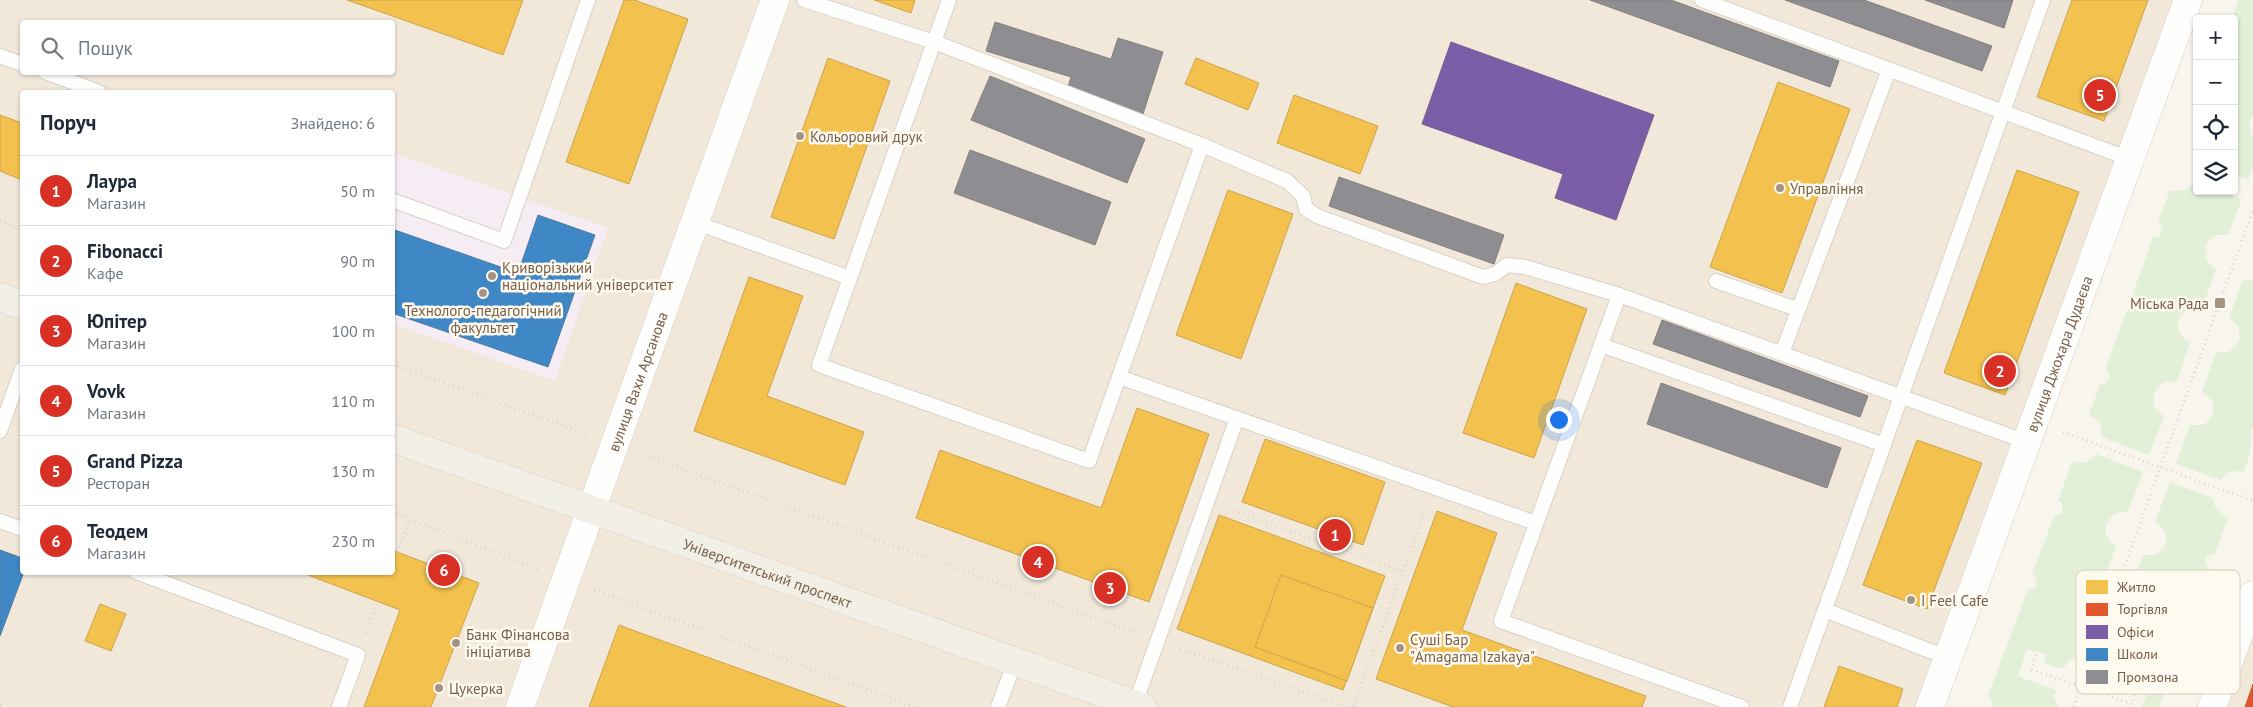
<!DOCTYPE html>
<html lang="uk">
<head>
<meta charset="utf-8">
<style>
  :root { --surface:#fff; --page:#f2f2f3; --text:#1f2937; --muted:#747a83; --line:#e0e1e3; --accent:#d93025 }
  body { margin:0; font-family:"PT Sans",sans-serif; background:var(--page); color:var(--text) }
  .controls { position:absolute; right:15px; top:15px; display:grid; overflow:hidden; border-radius:5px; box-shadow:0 1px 4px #0004 }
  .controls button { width:45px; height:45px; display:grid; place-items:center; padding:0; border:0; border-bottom:1px solid var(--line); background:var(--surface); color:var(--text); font:25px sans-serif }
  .you { position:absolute; left:1558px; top:419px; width:18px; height:18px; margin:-12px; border:4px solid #fff; border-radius:50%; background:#1a73e8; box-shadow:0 0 0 8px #1a73e833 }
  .badge { display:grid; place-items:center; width:32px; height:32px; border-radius:50%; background:var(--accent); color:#fff; font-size:16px; font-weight:700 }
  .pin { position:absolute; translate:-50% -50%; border:2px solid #fff; box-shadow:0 1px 5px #0006 }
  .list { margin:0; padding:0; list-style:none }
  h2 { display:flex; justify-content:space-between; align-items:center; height:65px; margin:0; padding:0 20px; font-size:21px }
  h2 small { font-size:16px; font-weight:400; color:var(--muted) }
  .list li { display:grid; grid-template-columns:32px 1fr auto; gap:15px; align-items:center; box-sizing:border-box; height:70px; padding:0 20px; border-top:1px solid var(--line) }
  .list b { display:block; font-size:19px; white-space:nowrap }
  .list p { margin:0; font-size:16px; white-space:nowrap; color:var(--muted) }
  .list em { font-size:16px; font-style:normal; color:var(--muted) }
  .icon { flex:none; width:28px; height:28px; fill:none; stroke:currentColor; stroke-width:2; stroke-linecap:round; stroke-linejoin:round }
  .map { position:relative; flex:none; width:2253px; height:707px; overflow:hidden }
  .search { position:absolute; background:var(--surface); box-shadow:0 1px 4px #0004; left:20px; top:20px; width:375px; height:55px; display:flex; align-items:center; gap:12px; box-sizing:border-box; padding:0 18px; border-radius:5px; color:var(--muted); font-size:19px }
  .panel { position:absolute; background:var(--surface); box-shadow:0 1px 4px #0004; left:20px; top:90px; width:375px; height:485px; border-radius:5px }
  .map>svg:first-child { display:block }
  .residential { fill:#f1e8da; fill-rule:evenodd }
  .education { fill:#f6ecf4 }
  .green { fill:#e3f0d8 }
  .homes { fill:#f2c14e; stroke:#cda44d }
  .shops { fill:#e4572e; stroke:#c45937 }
  .offices { fill:#7b5ea7; stroke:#7a5e8b }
  .schools { fill:#3f88c5; stroke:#507ca0 }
  .industry { fill:#8d8d92; stroke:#877f7d }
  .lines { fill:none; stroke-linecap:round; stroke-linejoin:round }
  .lane-casing { stroke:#d7d2cb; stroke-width:16 }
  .street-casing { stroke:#d7d2cb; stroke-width:29 }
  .secondary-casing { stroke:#d8d2cb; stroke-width:29 }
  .primary-casing { stroke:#dad2ca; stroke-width:29 }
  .path { stroke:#dad5cf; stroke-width:3; stroke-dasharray:1 4; stroke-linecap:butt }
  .lane { stroke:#fefefc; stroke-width:14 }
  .street { stroke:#fefefc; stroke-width:28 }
  .secondary { stroke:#fefefc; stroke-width:28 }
  .primary { stroke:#f2efe6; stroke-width:28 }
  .poi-dot { fill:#a59484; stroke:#fffaef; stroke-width:2 }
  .labels { text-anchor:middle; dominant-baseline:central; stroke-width:5; stroke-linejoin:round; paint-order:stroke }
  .poi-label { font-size:15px; fill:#785f4b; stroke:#fffaef; text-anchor:start }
  .street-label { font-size:15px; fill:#785f4b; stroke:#fffaef }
  .key { fill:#fffaef; stroke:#d6ccbe; stroke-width:1 }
  .key-label { font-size:14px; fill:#785f4b }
</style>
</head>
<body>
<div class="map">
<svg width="2253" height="707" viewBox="0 0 2253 707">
  <rect width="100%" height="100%" fill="#f8f5ed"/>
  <g class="residential">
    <path d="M0,0H2188L1930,707H0ZM22,22H392V72H22ZM22,92H392V572H22Z"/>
    <polygon points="2253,595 2253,707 2212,707"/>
  </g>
  <polygon class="education" points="393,153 608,228 555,381 393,324"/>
  <g class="green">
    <polygon points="2239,0 2253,0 2253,115 2249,123 2253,137 2253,165 2248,180 2234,175 2235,31 2234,19 2232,19"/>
    <path d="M2195,182L2197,183V191H2221L2242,199L2228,235H2216L2207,243C2203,255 2206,263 2216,269L2202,308C2188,306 2178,313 2178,328L2184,339L2190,342L2177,382C2154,377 2144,405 2164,416L2149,455L2102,437L2100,423L2089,415L2100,384H2104L2110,379L2108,372L2105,369L2127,310L2134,309L2137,305L2135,298L2132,296L2153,237L2160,236L2163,228L2158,222L2170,190C2181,192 2188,191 2195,182Z"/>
    <path d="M2243,279L2253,280V425L2251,431C2253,443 2248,461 2244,472L2230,471L2220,480L2176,464L2190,425H2203C2213,419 2216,411 2212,400L2202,392L2216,352C2229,354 2235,350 2240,338L2238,326L2229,318Z"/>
    <path d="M2096,454L2143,472L2128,512C2114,511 2106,518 2105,533L2111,543L2116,546L2101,587H2090C2076,595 2074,612 2089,620L2075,658L2069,660L2063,669L2044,663L2047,654L2027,649L2018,676L2056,690L2054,698L2058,704L2057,707H1992L1993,702L1988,696L2028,589L2035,588L2037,584L2036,577L2032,575L2054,516L2061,514L2063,511L2062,503L2058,501L2072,461L2086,463Z"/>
    <path d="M2170,482L2213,498C2214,508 2218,513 2228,517L2215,554L2207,556L2205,559L2206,566L2210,569L2188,628L2181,629L2179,633L2180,640L2183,642L2159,707H2142L2148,691L2127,685L2125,692L2105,685L2106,676L2101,670L2116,629C2133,632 2144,621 2138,604L2128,596L2143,555H2155C2170,547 2170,530 2155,522Z"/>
  </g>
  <g class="homes">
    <polygon points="347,0 523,0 503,55"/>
    <polygon points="624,0 634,0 688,19 629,184 566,162"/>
    <polygon points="874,0 915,0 911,13"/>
    <polygon points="2072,0 2148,0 2104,121 2037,97"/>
    <polygon points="828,58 890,81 834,239 771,217"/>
    <polygon points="1196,58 1259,83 1248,110 1185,84"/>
    <polygon points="1778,82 1850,109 1782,293 1710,267"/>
    <polygon points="1294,95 1378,126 1360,174 1277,143"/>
    <polygon points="0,115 22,123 22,180 0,171"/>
    <polygon points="2017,170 2079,192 2005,395 1944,373"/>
    <polygon points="1228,190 1293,214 1241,359 1176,335"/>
    <polygon points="749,277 803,296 767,396 864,432 845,485 694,431"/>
    <polygon points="1516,283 1587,309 1534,458 1463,433"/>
    <polygon points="1137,408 1209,434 1149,602 916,518 940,450 1101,508"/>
    <polygon points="1265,439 1385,482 1363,545 1242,502"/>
    <polygon points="1917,440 1982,463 1927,609 1863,585"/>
    <polygon points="1437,511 1497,533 1462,630 1646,696 1642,707 1453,707 1376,679"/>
    <polygon points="1219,515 1385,576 1343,690 1177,629"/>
    <polygon points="392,550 479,583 431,707 364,707 400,610 300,572 392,572"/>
    <polygon points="1281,575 1373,608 1347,681 1255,647"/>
    <polygon points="100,604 126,614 111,651 85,641"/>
    <polygon points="619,625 646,635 846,707 589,707"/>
    <polygon points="1839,666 1903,689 1897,707 1824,707"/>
  </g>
  <polygon class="shops" points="2253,684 2253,707 2245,707 2252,687"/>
  <polygon class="offices" points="1451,42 1654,115 1616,220 1555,198 1563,174 1422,124"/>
  <g class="schools">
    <polygon points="538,215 595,235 548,367 392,313 392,229 518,273"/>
    <polygon points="0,550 22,558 24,572 0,636"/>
  </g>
  <g class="industry">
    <polygon points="1590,0 1671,0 1839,61 1830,87"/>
    <polygon points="1785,0 1864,0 1992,46 1982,71"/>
    <polygon points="1925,0 2013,0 2004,28"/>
    <polygon points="995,22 1111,59 1118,38 1163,52 1143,114 1067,90 1071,77 986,51"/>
    <polygon points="990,76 1145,139 1127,183 971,120"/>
    <polygon points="970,150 1111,202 1095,245 954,193"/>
    <polygon points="1339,177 1504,235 1494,264 1329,206"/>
    <polygon points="1662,320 1868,396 1860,417 1653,344"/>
    <polygon points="1661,383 1841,448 1827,488 1647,424"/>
  </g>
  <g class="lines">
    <defs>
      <g id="lane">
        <polyline points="804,0 934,42 1202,145"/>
        <polyline points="949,0 819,365 1089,461 1202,145 1287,181 1303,196 1306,209 1317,216 1483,277 1495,274 1507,265 1525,267 1619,295 2027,442"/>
        <polyline points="1702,0 2130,159"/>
        <polyline points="0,56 22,64"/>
        <polyline points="45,72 99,92"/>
        <polyline points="392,200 504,241 588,0"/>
        <polyline points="694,222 850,278"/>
        <polyline points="1716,281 1797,309"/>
        <polyline points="1619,295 1501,621 1742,707"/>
        <polyline points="1601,345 1884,445"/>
        <polyline points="1782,353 1889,70"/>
        <polyline points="1119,377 1536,523"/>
        <polyline points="0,431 22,369"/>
        <polyline points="0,521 22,529"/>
        <polyline points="136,572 358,655 339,707"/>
        <polyline points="1825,610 1948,658"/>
        <polyline points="1135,704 1237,418"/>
        <polyline points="998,707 1015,662"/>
        <polyline points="1790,707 2043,0"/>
      </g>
      <g id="street">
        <path id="s1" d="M520,707L775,0"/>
      </g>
      <g id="secondary">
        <path id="s2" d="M1930,707L2188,0"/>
        <polyline points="2212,707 2253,595"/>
      </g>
      <g id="primary">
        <polyline points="0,297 22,305"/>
        <path id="s3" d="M392,438L1142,707"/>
      </g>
    </defs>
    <use href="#lane" class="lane-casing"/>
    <use href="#street" class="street-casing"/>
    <use href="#secondary" class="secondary-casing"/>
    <use href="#primary" class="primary-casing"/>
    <g class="path">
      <polyline points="0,221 22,230"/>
      <polyline points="392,364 586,434"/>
      <polyline points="2063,432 2253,501"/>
      <polyline points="644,455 1136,633"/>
      <polyline points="1229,509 1403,571"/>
      <polyline points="392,512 539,570"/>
      <polyline points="398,552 410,519"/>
      <polyline points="594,590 915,707"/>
      <polyline points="366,633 378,602"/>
      <polyline points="1180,649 1347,707"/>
      <polyline points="2036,655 2032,670 2132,704 2136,692"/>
      <polyline points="0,706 3,707"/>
      <polyline points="1353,707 1426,508"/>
      <polyline points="2074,707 2253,210"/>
    </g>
    <use href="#lane" class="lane"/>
    <use href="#street" class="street"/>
    <use href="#secondary" class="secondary"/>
    <use href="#primary" class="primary"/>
  </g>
  <g class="poi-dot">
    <circle cx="800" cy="136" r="5"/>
    <circle cx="1780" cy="188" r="5"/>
    <circle cx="492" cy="276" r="5"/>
    <circle cx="483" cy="293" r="5"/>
    <rect x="2214" y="297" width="12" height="12" rx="2.5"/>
    <circle cx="1911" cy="600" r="5"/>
    <circle cx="456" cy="643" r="5"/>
    <circle cx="1400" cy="648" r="5"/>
    <circle cx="439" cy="688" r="5"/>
  </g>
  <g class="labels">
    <g class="poi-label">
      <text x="810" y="136">Кольоровий друк</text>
      <text x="1790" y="188">Управління</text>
      <text x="502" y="267">Криворізький<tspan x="502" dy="17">національний університет</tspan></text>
      <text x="2209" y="303" text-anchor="end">Міська Рада</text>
      <text x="483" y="310" text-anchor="middle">Технолого-педагогічний<tspan x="483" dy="17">факультет</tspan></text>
      <text x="1921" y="600">I Feel Cafe</text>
      <text x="466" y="634">Банк Фінансова<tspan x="466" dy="17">ініціатива</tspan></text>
      <text x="1410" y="639">Суші Бар<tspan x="1410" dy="17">"Amagama Izakaya"</tspan></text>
      <text x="449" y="688">Цукерка</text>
    </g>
    <g class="street-label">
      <text stroke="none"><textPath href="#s2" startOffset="376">вулиця Джохара Дудаєва</textPath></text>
      <text stroke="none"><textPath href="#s1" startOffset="346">вулиця Вахи Арсанова</textPath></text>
      <text stroke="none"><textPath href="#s3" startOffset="399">Університетський проспект</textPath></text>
    </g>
  </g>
  <rect x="2076" y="570" width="164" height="124" rx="8" class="key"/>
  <rect x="2086" y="580" width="22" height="14" fill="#f2c14e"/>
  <rect x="2086" y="603" width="22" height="13" fill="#e4572e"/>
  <rect x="2086" y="625" width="22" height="14" fill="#7b5ea7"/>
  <rect x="2086" y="648" width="22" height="13" fill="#3f88c5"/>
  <rect x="2086" y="670" width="22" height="14" fill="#8d8d92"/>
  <g class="key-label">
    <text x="2117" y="592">Житло</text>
    <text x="2117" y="614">Торгівля</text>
    <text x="2117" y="637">Офіси</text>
    <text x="2117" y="659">Школи</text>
    <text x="2117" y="682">Промзона</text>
  </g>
</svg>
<div class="controls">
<button>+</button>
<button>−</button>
<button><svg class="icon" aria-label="locate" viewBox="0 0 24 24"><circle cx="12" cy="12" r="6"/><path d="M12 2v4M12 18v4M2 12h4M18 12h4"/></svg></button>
<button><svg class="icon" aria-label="layers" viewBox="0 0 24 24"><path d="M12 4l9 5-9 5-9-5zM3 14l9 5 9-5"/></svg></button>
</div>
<div class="you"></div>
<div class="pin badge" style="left:1335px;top:535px">1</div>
<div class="pin badge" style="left:2000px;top:371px">2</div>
<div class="pin badge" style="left:1110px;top:588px">3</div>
<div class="pin badge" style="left:1038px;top:562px">4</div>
<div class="pin badge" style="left:2100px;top:95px">5</div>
<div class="pin badge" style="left:444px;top:570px">6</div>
<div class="search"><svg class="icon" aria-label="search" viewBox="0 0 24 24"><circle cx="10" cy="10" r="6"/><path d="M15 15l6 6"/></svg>Пошук</div>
<section class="panel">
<h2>Поруч<small>Знайдено: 6</small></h2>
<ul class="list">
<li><span class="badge">1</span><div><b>Лаура</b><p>Магазин</p></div><em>50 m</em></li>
<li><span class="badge">2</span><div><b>Fibonacci</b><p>Кафе</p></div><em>90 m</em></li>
<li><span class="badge">3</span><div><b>Юпітер</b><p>Магазин</p></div><em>100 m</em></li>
<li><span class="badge">4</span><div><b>Vovk</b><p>Магазин</p></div><em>110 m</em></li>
<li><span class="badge">5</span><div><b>Grand Pizza</b><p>Ресторан</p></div><em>130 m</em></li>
<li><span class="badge">6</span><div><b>Теодем</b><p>Магазин</p></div><em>230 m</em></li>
</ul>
</section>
</div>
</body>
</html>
